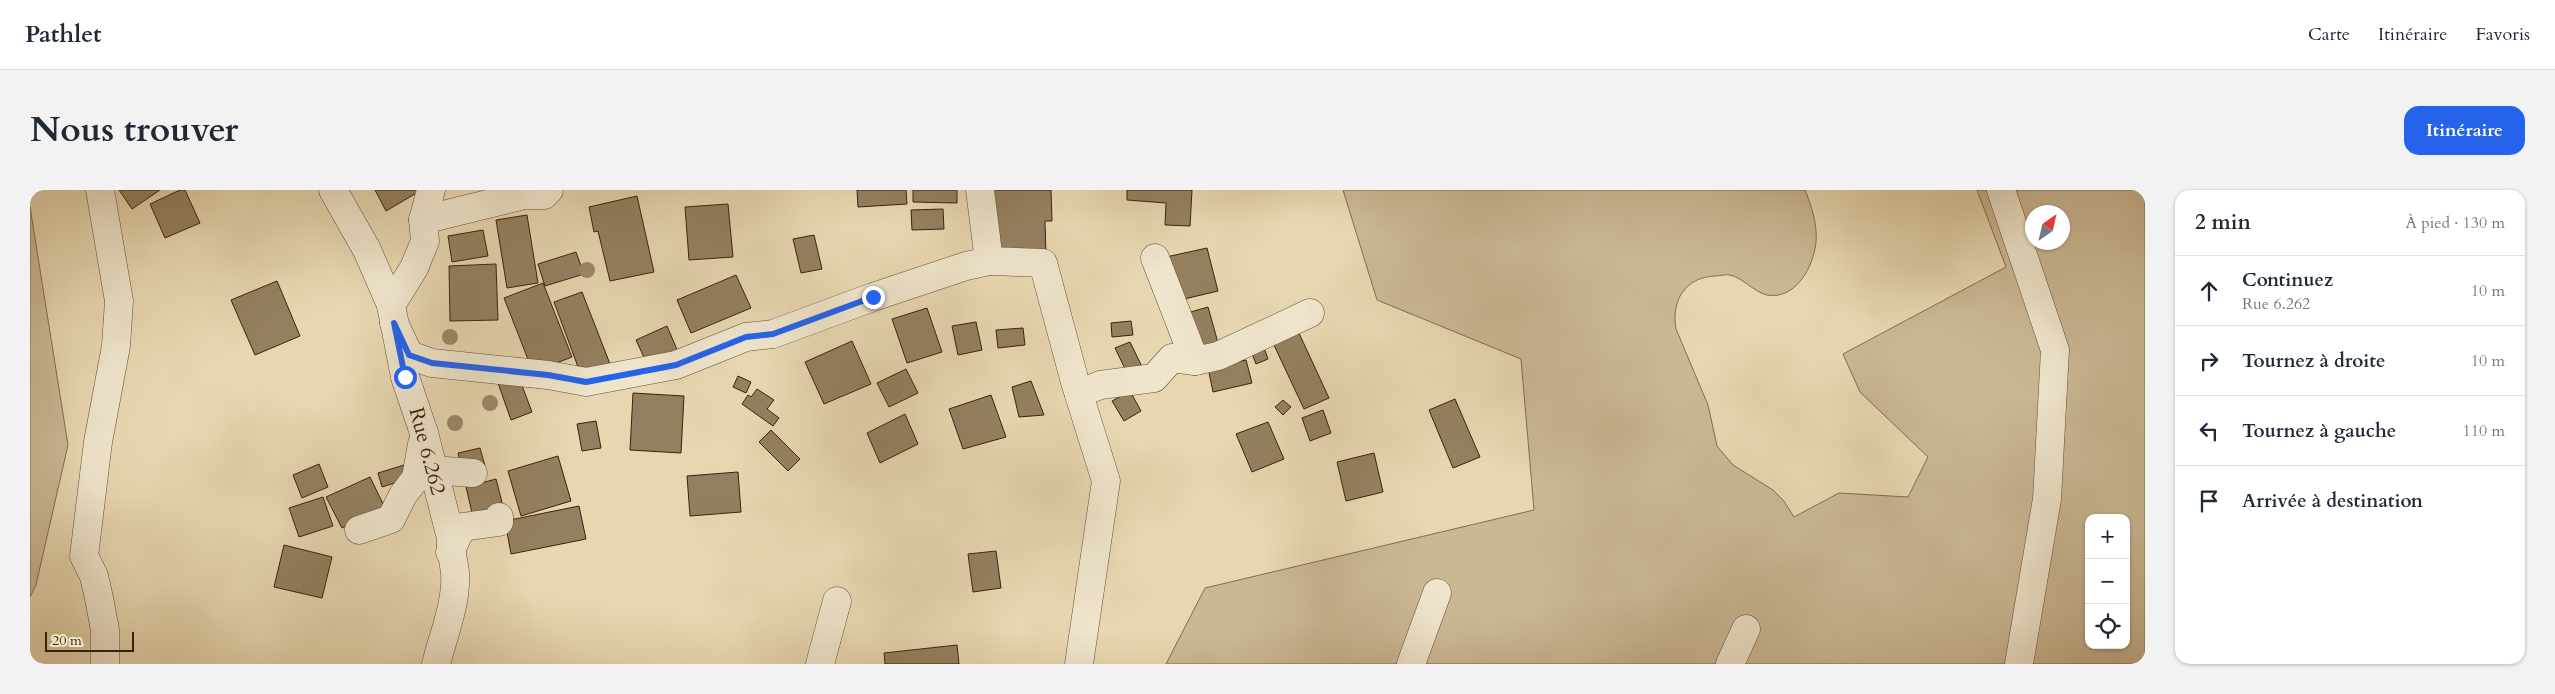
<!DOCTYPE html>
<html lang="fr">
<head>
<meta charset="utf-8">
<style>
  :root { --surface:#fff; --page:#f2f2f3; --text:#1f2937; --muted:#747a83; --line:#e0e1e3; --accent:#2563eb }
  body { margin:0; font-family:Cardo,serif; background:var(--page); color:var(--text) }
  .controls { position:absolute; right:15px; bottom:15px; display:grid; overflow:hidden; border-radius:10px; box-shadow:0 1px 4px #0004 }
  .controls button { width:45px; height:45px; display:grid; place-items:center; padding:0; border:0; border-bottom:1px solid var(--line); background:var(--surface); color:var(--text); font:25px sans-serif }
  .compass { position:absolute; left:1995px; top:15px; width:45px; height:45px; border-radius:50%; background:var(--surface); box-shadow:0 1px 4px #0004; rotate:34deg }
  .scale { position:absolute; left:15px; bottom:12px; width:89px; box-sizing:border-box; padding-left:5px; border:2px solid #3a2209; border-top:0; font-size:14px; line-height:18px; white-space:nowrap; color:#3a2209; -webkit-text-stroke:4px #efe5cc; paint-order:stroke }
  .stop { position:absolute; width:15px; height:15px; margin:-11px; border:4px solid #2563eb; border-radius:50%; background:#fff }
  .stop.end { background:#2563eb; border-color:#fff; box-shadow:0 1px 5px #0008 }
  .list { margin:0; padding:0; list-style:none }
  h2 { display:flex; justify-content:space-between; align-items:center; height:65px; margin:0; padding:0 20px; font-size:21px }
  h2 small { font-size:16px; font-weight:400; color:var(--muted) }
  .list li { display:grid; grid-template-columns:32px 1fr auto; gap:15px; align-items:center; box-sizing:border-box; height:70px; padding:0 20px; border-top:1px solid var(--line) }
  .list b { display:block; font-size:19px; white-space:nowrap }
  .list p { margin:0; font-size:16px; white-space:nowrap; color:var(--muted) }
  .list em { font-size:16px; font-style:normal; color:var(--muted) }
  .icon { flex:none; width:28px; height:28px; fill:none; stroke:currentColor; stroke-width:2; stroke-linecap:round; stroke-linejoin:round }
  .map { position:relative; flex:none; width:2115px; height:474px; overflow:hidden; border-radius:15px }
  header { display:flex; align-items:center; gap:30px; box-sizing:border-box; height:70px; padding:0 25px; background:var(--surface); border-bottom:1px solid var(--line) }
  header strong { font-size:24px }
  nav { display:flex; gap:28px; margin-inline-start:auto; font-size:18px }
  .intro { display:flex; align-items:center; justify-content:space-between; box-sizing:border-box; height:120px; padding:0 30px }
  h1 { margin:0; font-size:35px }
  .button { padding:12px 22px; border-radius:15px; background:var(--accent); color:#fff; font-size:18px; font-weight:700 }
  main { display:flex; gap:30px; padding:0 30px }
  aside { flex:1; background:var(--surface); border-radius:15px; box-shadow:0 1px 4px #0004 }
  .map>svg:first-child { display:block }
  .green { fill:#cab894; stroke:#826d4e; fill-rule:evenodd }
  .building { fill:#948060; stroke:#3a2209 }
  .lines { fill:none; stroke-linecap:round; stroke-linejoin:round }
  .minor-casing { stroke:#654f33; stroke-width:29 }
  .minor { stroke:#efe5cc; stroke-width:28 }
  .tree { fill:#9c8867 }
  .route { stroke:#2563eb; stroke-width:6 }
  .labels { text-anchor:middle; dominant-baseline:central; stroke-width:5; stroke-linejoin:round; paint-order:stroke }
  .street-label { font-size:21px; fill:#3a2209; stroke:#efe5cc }
</style>
</head>
<body>
<header>
<strong>Pathlet</strong>
<nav><a>Carte</a><a>Itinéraire</a><a>Favoris</a></nav>
</header>
<div class="intro"><h1>Nous trouver</h1><a class="button">Itinéraire</a></div>
<main>
<div class="map">
<svg width="2115" height="474" viewBox="0 0 2115 474">
  <rect width="100%" height="100%" fill="#e7d7b0"/>
  <filter id="stains"><feTurbulence type="fractalNoise" baseFrequency=".004" numOctaves="4"/><feColorMatrix values="0 0 0 0 .2 0 0 0 0 .09 0 0 0 0 .02 0 0 0 .5 -.17"/></filter>
  <radialGradient id="worn" r=".72"><stop offset=".6" stop-color="#630" stop-opacity="0"/><stop offset="1" stop-color="#630" stop-opacity=".3"/></radialGradient>
  <g class="green">
    <path d="M1313,0H1775C1780,12 1785,27 1786,41C1789,67 1769,111 1737,105C1724,102 1713,88 1700,85C1696,84 1689,86 1685,86C1655,87 1641,111 1646,139L1678,215L1687,256L1703,275L1743,300L1754,311L1764,327L1809,303L1878,307L1898,267L1830,202L1813,164L1976,77L1947,0H2115V474H1136L1175,398L1504,320L1491,169L1347,110ZM2002,22H2032V52H2002ZM2059,328H2096V455H2059Z"/>
    <polygon points="0,17 38,255 6,395 0,407"/>
  </g>
  <g class="building">
    <polygon points="89,0 130,0 102,19"/>
    <polygon points="150,0 155,0 170,33 135,48 120,14"/>
    <polygon points="345,0 389,0 390,1 356,21"/>
    <polygon points="827,0 876,0 877,14 828,17"/>
    <polygon points="883,0 927,0 927,13 883,12"/>
    <polygon points="961,0 1021,0 1022,31 1015,31 1016,67 959,68"/>
    <polygon points="1097,0 1162,0 1160,36 1135,35 1136,13 1097,10"/>
    <polygon points="607,6 624,82 580,91 568,41 564,42 559,17"/>
    <polygon points="698,14 703,67 659,70 655,17"/>
    <polygon points="913,19 914,39 882,40 881,20"/>
    <polygon points="497,25 508,93 477,98 466,30"/>
    <polygon points="453,40 458,66 422,72 418,46"/>
    <polygon points="784,45 792,79 771,83 763,49"/>
    <polygon points="1177,58 1188,101 1150,110 1136,67"/>
    <polygon points="546,62 554,84 515,96 508,74"/>
    <polygon points="466,74 468,130 420,131 419,76"/>
    <polygon points="706,85 721,118 661,143 647,110"/>
    <polygon points="247,91 270,146 225,165 201,110"/>
    <polygon points="513,93 542,167 503,182 474,108"/>
    <polygon points="552,102 580,174 551,185 524,112"/>
    <polygon points="1178,117 1190,160 1169,166 1157,123"/>
    <polygon points="897,118 912,162 877,173 862,129"/>
    <polygon points="1101,131 1103,145 1082,147 1081,133"/>
    <polygon points="946,132 952,160 928,165 922,136"/>
    <polygon points="637,136 648,162 618,176 606,150"/>
    <polygon points="993,138 995,155 968,158 966,140"/>
    <polygon points="1268,141 1299,208 1274,219 1243,153"/>
    <polygon points="822,151 841,194 794,214 775,172"/>
    <polygon points="1100,152 1114,181 1099,187 1085,158"/>
    <polygon points="1232,152 1238,169 1226,174 1219,156"/>
    <polygon points="1216,170 1222,193 1183,202 1178,178"/>
    <polygon points="876,179 888,203 859,217 847,193"/>
    <polygon points="488,185 502,222 481,230 468,193"/>
    <polygon points="708,186 721,192 716,203 703,197"/>
    <polygon points="1001,191 1014,225 989,227 982,197"/>
    <polygon points="727,199 744,210 737,219 749,228 743,236 712,214 718,205 721,207"/>
    <polygon points="1100,201 1111,221 1094,231 1082,211"/>
    <polygon points="603,203 654,206 651,263 600,260"/>
    <polygon points="961,205 976,247 933,259 919,219"/>
    <polygon points="1425,209 1450,267 1423,278 1399,220"/>
    <polygon points="1253,210 1261,217 1253,225 1245,217"/>
    <polygon points="1293,220 1301,243 1280,251 1272,228"/>
    <polygon points="875,224 888,254 850,273 837,243"/>
    <polygon points="566,231 571,258 552,261 547,234"/>
    <polygon points="1238,232 1254,269 1222,282 1206,244"/>
    <polygon points="741,240 770,269 758,281 729,252"/>
    <polygon points="450,258 455,276 433,281 428,263"/>
    <polygon points="1344,263 1353,302 1316,311 1307,272"/>
    <polygon points="528,266 541,311 491,326 478,281"/>
    <polygon points="289,274 298,297 272,308 263,285"/>
    <polygon points="374,275 377,289 352,297 348,283"/>
    <polygon points="708,282 711,322 660,326 657,286"/>
    <polygon points="340,287 355,318 312,338 296,307"/>
    <polygon points="466,289 475,324 444,331 436,297"/>
    <polygon points="293,307 303,336 269,347 259,318"/>
    <polygon points="549,316 556,349 481,364 475,331"/>
    <polygon points="254,355 302,367 292,408 244,397"/>
    <polygon points="966,361 971,398 943,402 938,364"/>
    <polygon points="927,455 929,474 855,474 854,463"/>
  </g>
  <g class="lines">
    <defs>
      <g id="minor">
        <polyline points="70,0 89,111 86,156 68,252 54,366 64,386 69,408 75,440 75,474"/>
        <path d="M303,0L337,60L361,115L375,187L394,243L421,348C420,361 424,371 425,383C427,413 413,446 406,474"/>
        <polyline points="950,0 959,71 1013,73 1045,192 1076,291 1049,474"/>
        <polyline points="1971,0 2025,160 2017,309 1989,474"/>
        <polyline points="393,30 494,5 514,5 519,0"/>
        <polyline points="1125,68 1165,171"/>
        <polyline points="361,115 384,78 395,51 393,30 401,0"/>
        <polyline points="364,133 379,165 402,173 518,185 556,192 646,175 716,147 743,144 843,107 936,76 959,71"/>
        <polyline points="1049,204 1070,195 1124,188 1142,168 1165,171 1188,166 1280,123"/>
        <polyline points="402,280 443,283"/>
        <polyline points="329,340 361,329 373,305 386,288 392,254"/>
        <polyline points="420,362 432,337 469,332 469,327"/>
        <polyline points="790,474 807,411"/>
        <polyline points="1381,474 1407,403"/>
        <polyline points="1700,474 1716,439"/>
      </g>
    </defs>
    <use href="#minor" class="minor-casing"/>
    <use href="#minor" class="minor"/>
  </g>
  <g class="tree">
    <circle cx="557" cy="80" r="8"/>
    <circle cx="420" cy="147" r="8"/>
    <circle cx="460" cy="213" r="8"/>
    <circle cx="425" cy="233" r="8"/>
  </g>
  <g class="lines">
    <polyline class="route" points="375,187 364,133 379,165 402,173 518,185 556,192 646,175 716,147 743,144 843,107"/>
  </g>
  <g class="labels">
    <g class="street-label">
      <text transform="translate(397 261) rotate(75)">Rue 6.262</text>
    </g>
  </g>
  <rect width="100%" height="100%" filter="url(#stains)"/>
  <rect width="100%" height="100%" fill="url(#worn)"/>
</svg>
<div class="controls">
<button>+</button>
<button>−</button>
<button><svg class="icon" aria-label="locate" viewBox="0 0 24 24"><circle cx="12" cy="12" r="6"/><path d="M12 2v4M12 18v4M2 12h4M18 12h4"/></svg></button>
</div>
<svg class="compass" viewBox="-18 -18 36 36"><path d="M0-13l5 13h-10z" fill="#e53935"/><path d="M0 13l5-13h-10z" fill="#747a83"/></svg>
<div class="scale">20 m</div>
<div class="stop" style="left:375px;top:187px"></div>
<div class="stop end" style="left:843px;top:107px"></div>
</div>
<aside>
<h2>2 min<small>À pied · 130 m</small></h2>
<ul class="list">
<li><svg class="icon" aria-label="ahead" viewBox="0 0 24 24"><path d="M12 20V5M6 11l6-6 6 6"/></svg><div><b>Continuez</b><p>Rue 6.262</p></div><em>10 m</em></li>
<li><svg class="icon" aria-label="right" viewBox="0 0 24 24"><path d="M7 20v-9h11M14 6l5 5-5 5"/></svg><div><b>Tournez à droite</b></div><em>10 m</em></li>
<li><svg class="icon" aria-label="left" viewBox="0 0 24 24"><path d="M17 20v-9H6M10 6l-5 5 5 5"/></svg><div><b>Tournez à gauche</b></div><em>110 m</em></li>
<li><svg class="icon" aria-label="arrive" viewBox="0 0 24 24"><path d="M6 21V4h12l-3 4 3 4H6"/></svg><div><b>Arrivée à destination</b></div></li>
</ul>
</aside>
</main>
</body>
</html>
